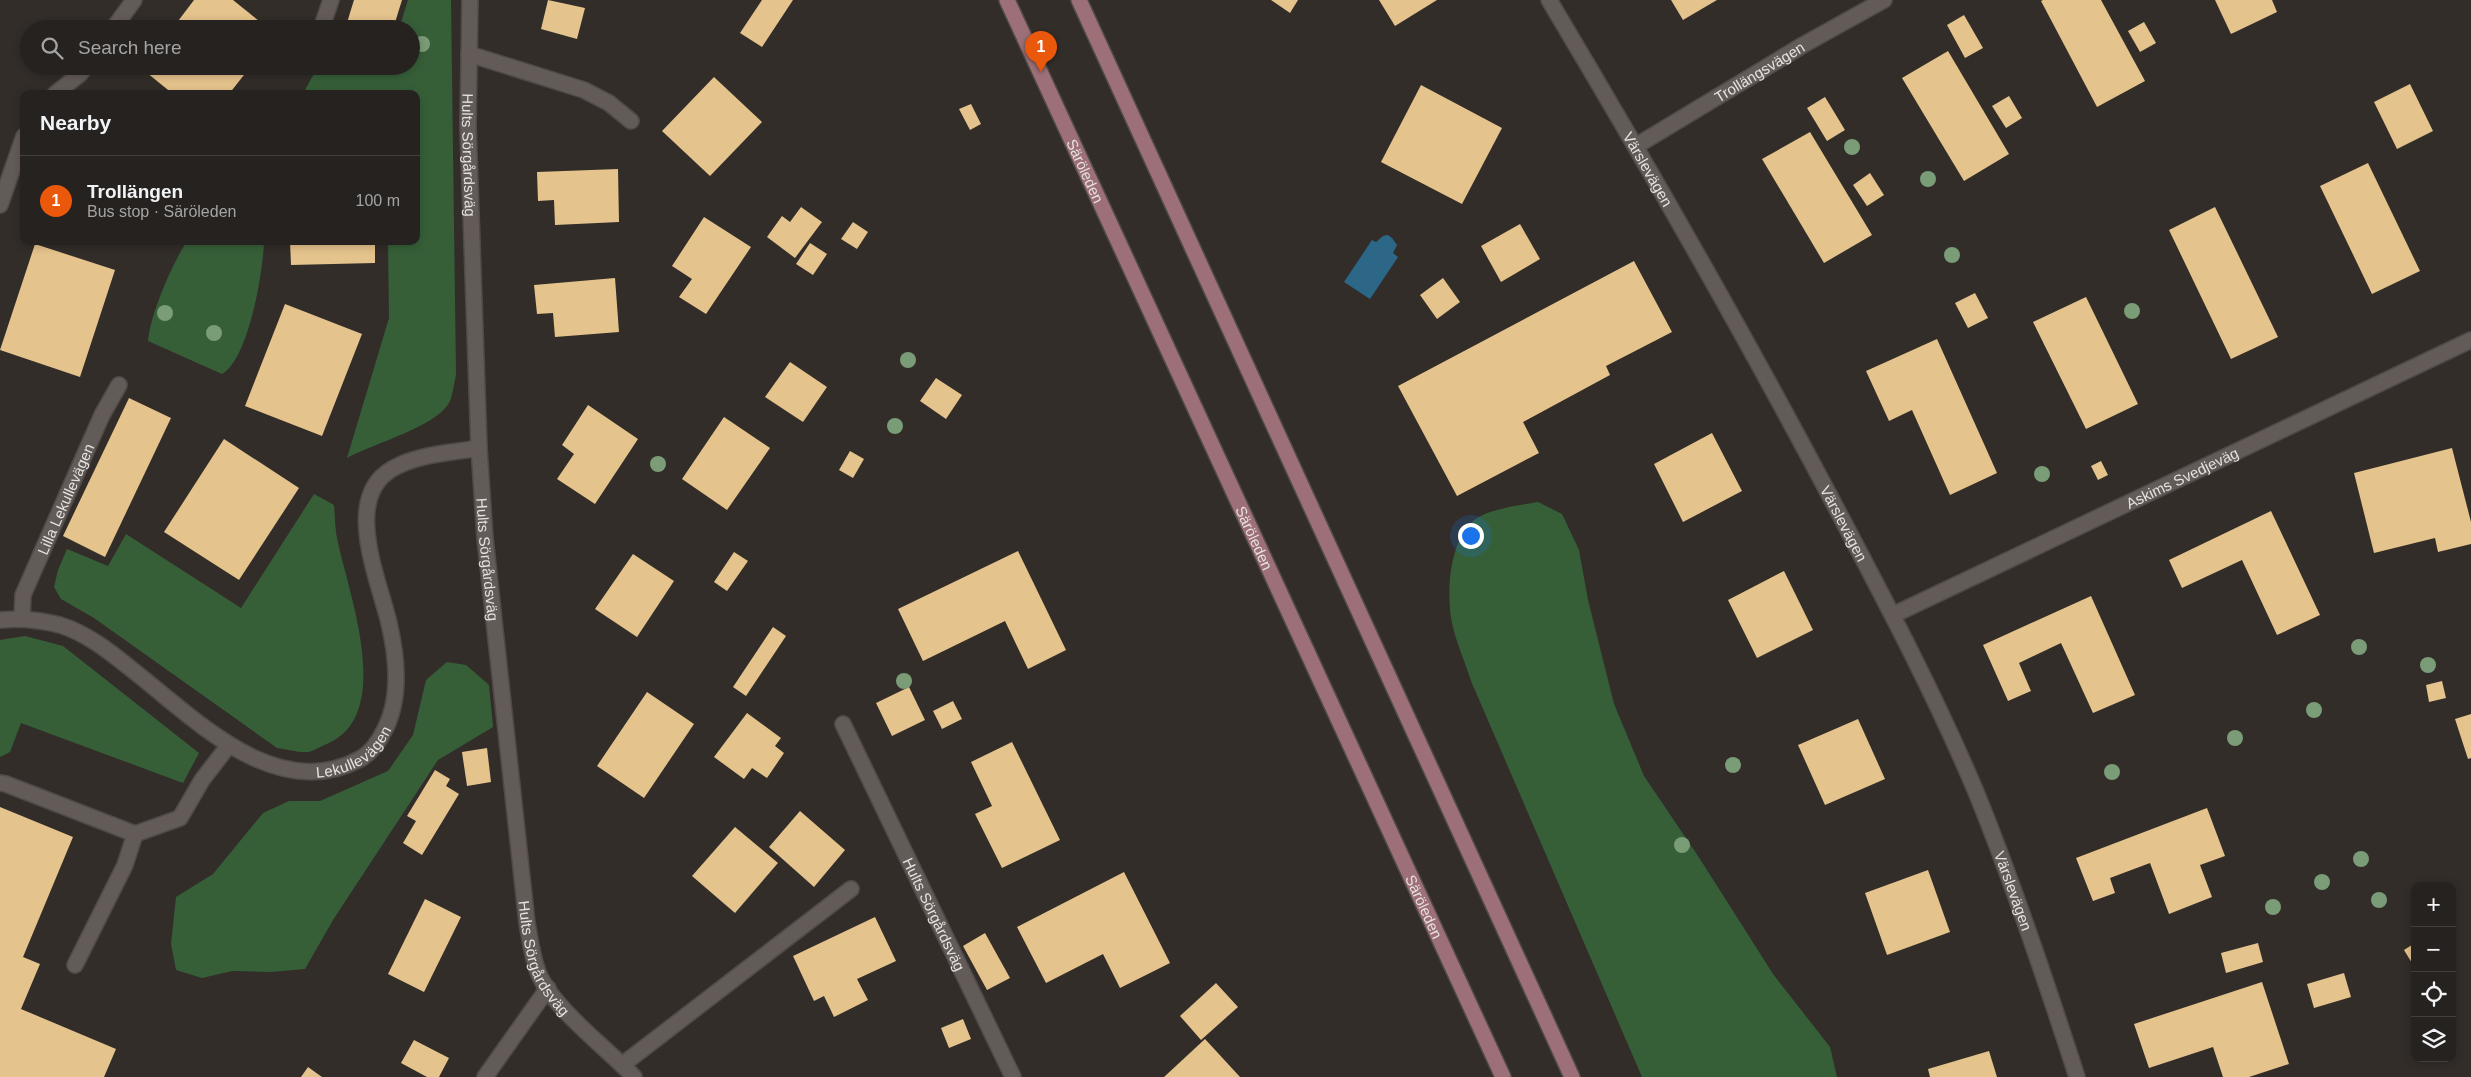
<!DOCTYPE html>
<html lang="en">
<head>
<meta charset="utf-8">
<style>
  :root { --surface:#26221f; --page:#2e2a28; --text:#f1f3f6; --muted:#a4a4a4; --line:#423f3d; --accent:#ea580c }
  body { margin:0; font-family:Helvetica,sans-serif; background:var(--page); color:var(--text) }
  .controls { position:absolute; right:15px; bottom:15px; display:grid; overflow:hidden; border-radius:10px; box-shadow:0 2px 8px #0003 }
  .controls button { width:45px; height:45px; display:grid; place-items:center; padding:0; border:0; border-bottom:1px solid var(--line); background:var(--surface); color:var(--text); font:25px sans-serif }
  .you { position:absolute; left:1470px; top:535px; width:18px; height:18px; margin:-12px; border:4px solid #fff; border-radius:50%; background:#1a73e8; box-shadow:0 0 0 8px #1a73e833 }
  .badge { display:grid; place-items:center; width:32px; height:32px; border-radius:50%; background:var(--accent); color:#fff; font-size:16px; font-weight:700 }
  .pin { position:absolute; translate:-50% -41px; filter:drop-shadow(0 1px 2px #0008) }
  .pin::after { content:''; position:absolute; top:26px; width:18px; height:15px; background:inherit; clip-path:polygon(0 0,100% 0,50% 100%) }
  .list { margin:0; padding:0; list-style:none }
  h2 { display:flex; justify-content:space-between; align-items:center; height:65px; margin:0; padding:0 20px; font-size:21px }
  h2 small { font-size:16px; font-weight:400; color:var(--muted) }
  .list li { display:grid; grid-template-columns:32px 1fr auto; gap:15px; align-items:center; box-sizing:border-box; height:90px; padding:0 20px; border-top:1px solid var(--line) }
  .list b { display:block; font-size:19px; white-space:nowrap }
  .list p { margin:0; font-size:16px; white-space:nowrap; color:var(--muted) }
  .list em { font-size:16px; font-style:normal; color:var(--muted) }
  .icon { flex:none; width:28px; height:28px; fill:none; stroke:currentColor; stroke-width:2; stroke-linecap:round; stroke-linejoin:round }
  .map { position:relative; flex:none; width:2471px; height:1077px; overflow:hidden }
  .search { position:absolute; background:var(--surface); box-shadow:0 2px 8px #0003; left:20px; top:20px; width:400px; height:55px; display:flex; align-items:center; gap:12px; box-sizing:border-box; padding:0 18px; border-radius:28px; color:var(--muted); font-size:19px }
  .panel { position:absolute; background:var(--surface); box-shadow:0 2px 8px #0003; left:20px; top:90px; width:400px; height:155px; border-radius:10px }
  .map>svg:first-child { display:block }
  .green { fill:#365f38 }
  .water { fill:#2c6788 }
  .building { fill:#e5c38c }
  .lines { fill:none; stroke-linecap:round; stroke-linejoin:round }
  .lane-casing { stroke:#4f4a48; stroke-width:18 }
  .street-casing { stroke:#4f4a48; stroke-width:18 }
  .primary-casing { stroke:#4f4a48; stroke-width:18 }
  .lane { stroke:#625b57; stroke-width:15 }
  .street { stroke:#625b57; stroke-width:15 }
  .primary { stroke:#9d6f76; stroke-width:15 }
  .tree { fill:#7a9c76 }
  .labels { text-anchor:middle; dominant-baseline:central; stroke-width:5; stroke-linejoin:round; paint-order:stroke }
  .street-label { font-size:15px; fill:#e6e2e0; stroke:#181614 }
</style>
</head>
<body>
<div class="map">
<svg width="2471" height="1077" viewBox="0 0 2471 1077">
  <rect width="100%" height="100%" fill="#322d29"/>
  <g class="green">
    <path d="M408,0H451L456,375C454,383 453,393 450,401C439,426 372,444 347,458L389,318L388,241H416V94H303L312,77L322,66H371L385,71L387,66H411V29H399Z"/>
    <path d="M187,241H264C263,272 249,358 222,374L148,341C150,315 172,264 187,241Z"/>
    <path d="M314,494L334,505C335,518 335,531 338,543C349,594 394,713 329,743C323,745 314,751 308,752C299,753 287,749 277,748L94,618L61,599L54,587L58,570L67,549L108,566L126,534L241,608Z"/>
    <path d="M1538,502L1562,514L1579,550L1588,600L1614,704L1644,776L1700,859L1773,974L1830,1047L1837,1077H1642L1471,681C1465,662 1456,642 1452,623C1446,594 1449,542 1473,521C1487,509 1520,505 1538,502Z"/>
    <polygon points="25,636 63,646 199,753 183,783 21,723 10,752 0,757 0,640"/>
    <polygon points="447,662 466,665 489,685 493,727 438,760 333,920 305,969 271,972 232,971 202,978 176,970 171,944 176,897 213,874 263,813 289,801 320,801 388,771 413,735 426,680"/>
  </g>
  <polygon class="water" points="1388,235 1392,238 1397,245 1393,253 1398,257 1370,299 1344,282 1372,240 1376,242 1383,236"/>
  <g class="building">
    <polygon points="194,0 233,0 269,29 172,29"/>
    <polygon points="354,0 402,0 393,29 345,29"/>
    <polygon points="548,0 585,8 577,39 541,29"/>
    <polygon points="762,0 793,0 762,47 740,33"/>
    <polygon points="1271,0 1298,0 1290,13"/>
    <polygon points="1379,0 1437,0 1395,26"/>
    <polygon points="1671,0 1717,0 1683,20"/>
    <polygon points="2043,0 2101,0 2145,81 2097,107 2041,1"/>
    <polygon points="2215,0 2272,0 2277,12 2231,34"/>
    <polygon points="1964,15 1983,48 1965,58 1947,25"/>
    <polygon points="2144,22 2156,43 2140,52 2128,31"/>
    <polygon points="1948,51 2009,154 1964,181 1902,78"/>
    <polygon points="142,66 251,66 229,94 173,94 141,68"/>
    <polygon points="714,77 762,122 710,176 662,131"/>
    <polygon points="2410,84 2433,131 2397,149 2374,102"/>
    <polygon points="1421,85 1502,128 1462,204 1381,162"/>
    <polygon points="2009,96 2022,118 2006,128 1992,106"/>
    <polygon points="1825,97 1845,130 1827,141 1807,108"/>
    <polygon points="971,104 981,124 970,130 959,109"/>
    <polygon points="1810,132 1872,235 1824,263 1762,159"/>
    <polygon points="2368,163 2420,271 2372,294 2320,186"/>
    <polygon points="618,169 619,222 555,225 554,200 538,201 537,172"/>
    <polygon points="1870,173 1884,195 1867,206 1853,185"/>
    <polygon points="801,207 822,222 795,258 767,237 782,216 790,222"/>
    <polygon points="2215,207 2278,337 2231,359 2169,230"/>
    <polygon points="704,217 751,247 706,314 679,297 692,279 672,266"/>
    <polygon points="853,222 868,232 857,249 841,239"/>
    <polygon points="1520,224 1540,259 1501,282 1481,246"/>
    <polygon points="290,241 375,241 375,263 291,265"/>
    <polygon points="810,243 827,254 813,275 796,264"/>
    <polygon points="35,244 115,270 80,377 0,350"/>
    <polygon points="1634,261 1672,332 1606,366 1610,375 1523,422 1539,453 1457,496 1398,386"/>
    <polygon points="615,278 619,332 555,337 553,313 537,314 534,285"/>
    <polygon points="1443,278 1460,302 1437,319 1420,295"/>
    <polygon points="1975,293 1988,318 1968,328 1955,303"/>
    <polygon points="2086,297 2138,404 2086,429 2033,322"/>
    <polygon points="285,304 362,334 322,436 245,406"/>
    <polygon points="1937,339 1997,473 1950,495 1912,410 1889,421 1866,371"/>
    <polygon points="790,362 827,387 803,422 765,397"/>
    <polygon points="936,378 962,395 946,419 920,401"/>
    <polygon points="129,398 171,418 105,557 63,536"/>
    <polygon points="588,405 638,439 595,504 557,479 574,454 562,445"/>
    <polygon points="724,417 770,448 727,510 682,479"/>
    <polygon points="1712,433 1742,491 1683,522 1654,464"/>
    <polygon points="224,439 299,488 239,580 164,532"/>
    <polygon points="2452,448 2471,522 2471,544 2438,552 2435,538 2374,553 2354,473"/>
    <polygon points="850,451 864,459 853,478 839,470"/>
    <polygon points="2101,461 2108,475 2098,480 2091,466"/>
    <polygon points="2271,511 2320,615 2277,635 2242,560 2182,588 2169,560"/>
    <polygon points="1018,551 1066,650 1028,669 1005,621 923,661 898,609"/>
    <polygon points="734,552 748,561 727,591 714,582"/>
    <polygon points="633,554 674,581 637,637 595,609"/>
    <polygon points="1784,571 1813,630 1757,658 1728,600"/>
    <polygon points="2091,596 2135,695 2093,713 2061,643 2019,663 2031,691 2008,701 1983,645"/>
    <polygon points="773,627 786,636 746,696 733,687"/>
    <polygon points="2442,681 2446,698 2429,702 2426,685"/>
    <polygon points="909,687 925,720 892,736 876,703"/>
    <polygon points="647,692 694,724 644,798 597,766"/>
    <polygon points="953,701 962,719 942,729 933,711"/>
    <polygon points="747,713 781,738 775,746 784,753 767,778 752,768 744,779 714,757"/>
    <polygon points="2471,714 2471,758 2468,759 2455,719"/>
    <polygon points="1858,719 1885,779 1825,805 1798,745"/>
    <polygon points="1012,742 1060,840 1002,868 975,814 992,806 971,762"/>
    <polygon points="487,748 491,782 467,786 462,752"/>
    <polygon points="435,770 450,779 446,786 459,794 422,855 403,843 416,821 407,816"/>
    <polygon points="0,807 73,837 23,957 40,964 21,1009 116,1049 104,1077 0,1077"/>
    <polygon points="2207,808 2225,856 2200,865 2212,897 2169,914 2150,863 2110,878 2115,893 2093,901 2076,858"/>
    <polygon points="800,811 845,850 814,887 769,847"/>
    <polygon points="735,827 778,863 735,913 692,876"/>
    <polygon points="1928,870 1950,932 1887,955 1865,893"/>
    <polygon points="1124,872 1170,963 1120,988 1103,954 1046,983 1017,927"/>
    <polygon points="425,899 461,917 424,992 388,974"/>
    <polygon points="875,917 896,961 857,979 868,1000 834,1017 824,996 814,1001 793,956"/>
    <polygon points="985,933 1010,978 987,990 963,946"/>
    <polygon points="2258,943 2263,962 2226,973 2221,953"/>
    <polygon points="2415,943 2415,968 2404,950"/>
    <polygon points="2344,973 2351,997 2314,1008 2307,984"/>
    <polygon points="2262,982 2289,1064 2249,1077 2223,1077 2213,1047 2149,1068 2134,1024"/>
    <polygon points="1216,983 1238,1007 1201,1040 1180,1016"/>
    <polygon points="963,1019 971,1039 949,1048 941,1028"/>
    <polygon points="1205,1039 1240,1077 1164,1077"/>
    <polygon points="414,1040 449,1058 439,1077 427,1077 401,1063"/>
    <polygon points="1989,1051 1997,1077 1930,1077 1928,1069"/>
    <polygon points="308,1067 322,1077 301,1077"/>
  </g>
  <g class="lines">
    <defs>
      <g id="lane">
        <polyline points="113,29 134,0"/>
        <polyline points="321,29 331,0"/>
        <polyline points="469,54 584,90 609,103 631,121"/>
        <polyline points="55,94 80,74 86,66"/>
        <polyline points="0,205 24,136"/>
        <path id="s1" d="M22,618L23,595L102,415L119,385"/>
        <path id="s2" d="M843,724L1013,1077"/>
        <polyline points="0,783 6,784 135,834"/>
        <polyline points="135,834 180,818 202,780 229,745"/>
        <polyline points="75,965 125,865 135,834"/>
        <polyline points="622,1065 851,889"/>
      </g>
      <g id="street">
        <path id="s3" d="M470,0L468,126L479,448L485,538L527,923C530,939 532,956 538,972C552,1008 607,1048 634,1077"/>
        <path id="s4" d="M1549,0C1647,164 1742,330 1832,500C1882,595 1934,692 1976,792C2014,885 2046,981 2077,1077"/>
        <path id="s5" d="M1636,146L1803,45L1884,0"/>
        <path id="s6" d="M1893,615L2471,340"/>
        <path id="s7" d="M0,620C20,618 41,620 60,625C86,633 109,651 130,668C192,716 275,805 360,759C371,753 379,741 384,731C401,700 397,657 389,623C379,580 342,498 392,469C417,454 451,453 479,448"/>
        <polyline points="485,1077 548,988"/>
      </g>
      <g id="primary">
        <path id="s8" d="M1007,0L1503,1077"/>
        <polyline points="1079,0 1572,1077"/>
      </g>
    </defs>
    <use href="#lane" class="lane-casing"/>
    <use href="#street" class="street-casing"/>
    <use href="#primary" class="primary-casing"/>
    <use href="#lane" class="lane"/>
    <use href="#street" class="street"/>
    <use href="#primary" class="primary"/>
  </g>
  <g class="tree">
    <circle cx="422" cy="44" r="8"/>
    <circle cx="1852" cy="147" r="8"/>
    <circle cx="1928" cy="179" r="8"/>
    <circle cx="1952" cy="255" r="8"/>
    <circle cx="2132" cy="311" r="8"/>
    <circle cx="165" cy="313" r="8"/>
    <circle cx="214" cy="333" r="8"/>
    <circle cx="908" cy="360" r="8"/>
    <circle cx="895" cy="426" r="8"/>
    <circle cx="658" cy="464" r="8"/>
    <circle cx="2042" cy="474" r="8"/>
    <circle cx="2359" cy="647" r="8"/>
    <circle cx="2428" cy="665" r="8"/>
    <circle cx="904" cy="681" r="8"/>
    <circle cx="2314" cy="710" r="8"/>
    <circle cx="2235" cy="738" r="8"/>
    <circle cx="1733" cy="765" r="8"/>
    <circle cx="2112" cy="772" r="8"/>
    <circle cx="1682" cy="845" r="8"/>
    <circle cx="2361" cy="859" r="8"/>
    <circle cx="2322" cy="882" r="8"/>
    <circle cx="2379" cy="900" r="8"/>
    <circle cx="2273" cy="907" r="8"/>
  </g>
  <g class="labels">
    <g class="street-label">
      <text stroke="none"><textPath href="#s5" startOffset="144">Trollängsvägen</textPath></text>
      <text stroke="none"><textPath href="#s3" startOffset="155">Hults Sörgårdsväg</textPath></text>
      <text stroke="none"><textPath href="#s4" startOffset="196">Värslevägen</textPath></text>
      <text stroke="none"><textPath href="#s8" startOffset="188">Säröleden</textPath></text>
      <text stroke="none"><textPath href="#s6" startOffset="320">Askims Svedjeväg</textPath></text>
      <text stroke="none"><textPath href="#s1" startOffset="128">Lilla Lekullevägen</textPath></text>
      <text stroke="none"><textPath href="#s4" startOffset="601">Värslevägen</textPath></text>
      <text stroke="none"><textPath href="#s8" startOffset="592">Säröleden</textPath></text>
      <text stroke="none"><textPath href="#s3" startOffset="560">Hults Sörgårdsväg</textPath></text>
      <text stroke="none"><textPath href="#s7" startOffset="405">Lekullevägen</textPath></text>
      <text stroke="none"><textPath href="#s4" startOffset="1006">Värslevägen</textPath></text>
      <text stroke="none"><textPath href="#s8" startOffset="998">Säröleden</textPath></text>
      <text stroke="none"><textPath href="#s2" startOffset="211">Hults Sörgårdsväg</textPath></text>
      <text stroke="none"><textPath href="#s3" startOffset="965">Hults Sörgårdsväg</textPath></text>
    </g>
  </g>
</svg>
<div class="controls">
<button>+</button>
<button>−</button>
<button><svg class="icon" aria-label="locate" viewBox="0 0 24 24"><circle cx="12" cy="12" r="6"/><path d="M12 2v4M12 18v4M2 12h4M18 12h4"/></svg></button>
<button><svg class="icon" aria-label="layers" viewBox="0 0 24 24"><path d="M12 4l9 5-9 5-9-5zM3 14l9 5 9-5"/></svg></button>
</div>
<div class="you"></div>
<div class="pin badge" style="left:1041px;top:72px">1</div>
<div class="search"><svg class="icon" aria-label="search" viewBox="0 0 24 24"><circle cx="10" cy="10" r="6"/><path d="M15 15l6 6"/></svg>Search here</div>
<section class="panel">
<h2>Nearby<small></small></h2>
<ul class="list">
<li><span class="badge">1</span><div><b>Trollängen</b><p>Bus stop · Säröleden</p></div><em>100 m</em></li>
</ul>
</section>
</div>
</body>
</html>
